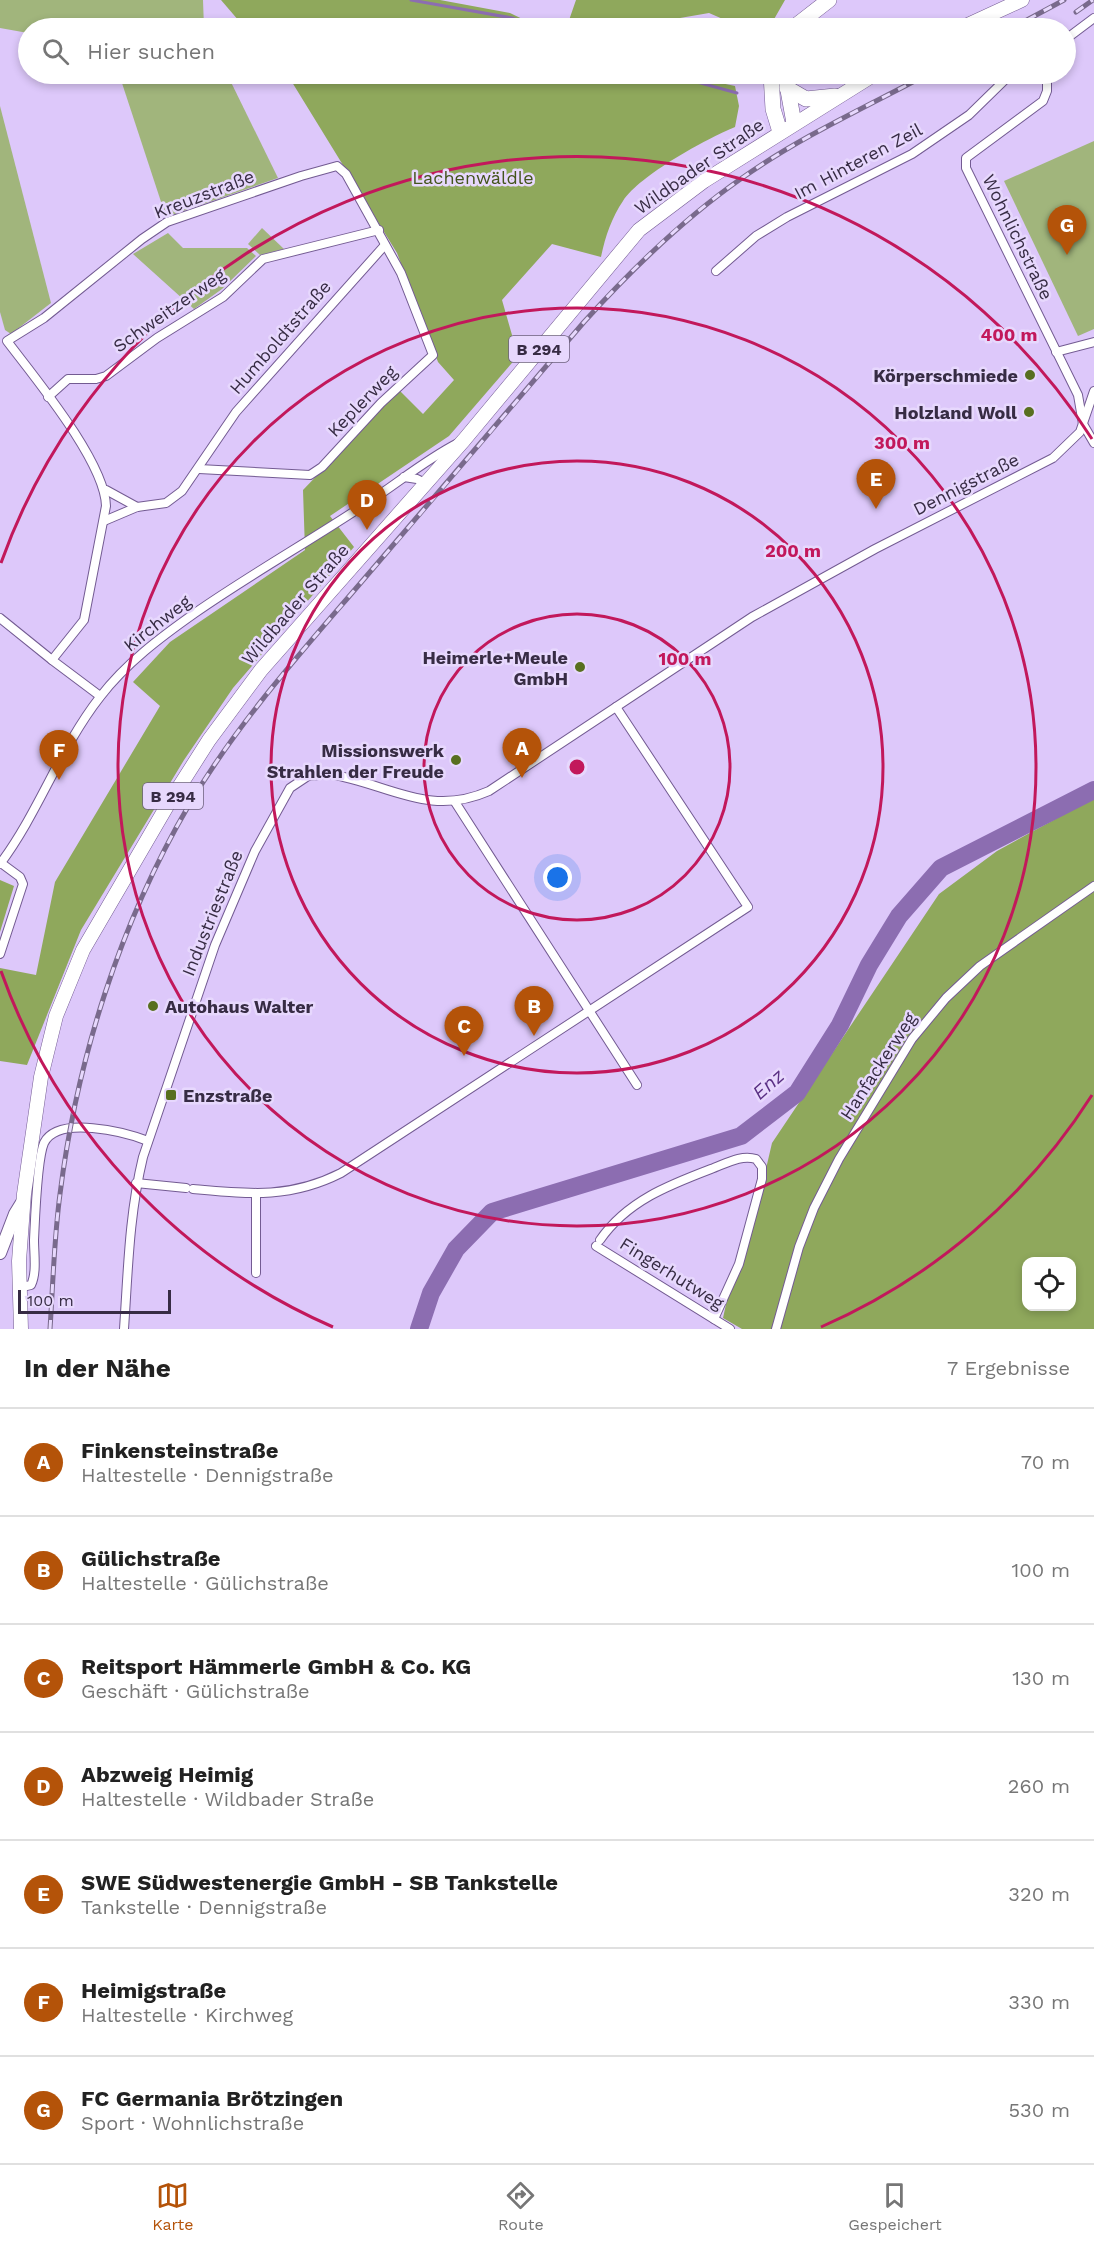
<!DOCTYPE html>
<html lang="de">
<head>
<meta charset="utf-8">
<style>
  :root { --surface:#fff; --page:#f6f6f6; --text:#222; --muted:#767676; --line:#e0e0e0; --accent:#b45309 }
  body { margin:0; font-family:"Work Sans",sans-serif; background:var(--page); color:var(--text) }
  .controls { position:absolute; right:18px; bottom:18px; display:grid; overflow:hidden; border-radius:12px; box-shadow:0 3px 9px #0003 }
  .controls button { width:54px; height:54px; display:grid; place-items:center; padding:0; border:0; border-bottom:2px solid var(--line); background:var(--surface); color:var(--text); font:30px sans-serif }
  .scale { position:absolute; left:18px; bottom:15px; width:153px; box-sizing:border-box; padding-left:6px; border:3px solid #372c44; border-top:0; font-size:16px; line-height:21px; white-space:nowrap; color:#372c44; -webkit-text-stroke:4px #e7d8fd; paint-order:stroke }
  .you { position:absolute; left:558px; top:878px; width:21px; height:21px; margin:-15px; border:4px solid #fff; border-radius:50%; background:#1a73e8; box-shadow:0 0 0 9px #1a73e833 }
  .badge { display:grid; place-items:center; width:39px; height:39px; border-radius:50%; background:var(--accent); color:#fff; font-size:20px; font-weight:700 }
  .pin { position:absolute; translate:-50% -50px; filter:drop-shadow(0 2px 3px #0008) }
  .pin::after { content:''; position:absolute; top:32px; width:21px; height:18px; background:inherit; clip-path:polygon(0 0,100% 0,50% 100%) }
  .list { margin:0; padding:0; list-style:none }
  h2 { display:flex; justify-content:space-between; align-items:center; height:78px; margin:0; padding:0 24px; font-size:26px }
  h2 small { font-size:20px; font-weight:400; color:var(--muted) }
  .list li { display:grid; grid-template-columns:39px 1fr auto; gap:18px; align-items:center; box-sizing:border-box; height:108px; padding:0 24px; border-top:2px solid var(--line) }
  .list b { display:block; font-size:22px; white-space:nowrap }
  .list p { margin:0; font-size:20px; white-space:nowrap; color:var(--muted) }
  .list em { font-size:20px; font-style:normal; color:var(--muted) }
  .icon { flex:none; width:33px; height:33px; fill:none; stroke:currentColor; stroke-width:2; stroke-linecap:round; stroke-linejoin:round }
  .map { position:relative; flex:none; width:1094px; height:1329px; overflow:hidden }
  .search { position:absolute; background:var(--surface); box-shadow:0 3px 9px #0003; left:18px; right:18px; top:18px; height:66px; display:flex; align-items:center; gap:15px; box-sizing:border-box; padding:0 21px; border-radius:33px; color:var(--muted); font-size:22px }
  .sheet { height:834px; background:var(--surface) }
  nav { display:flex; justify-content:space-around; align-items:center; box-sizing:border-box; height:84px; border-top:2px solid var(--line); background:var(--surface); font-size:16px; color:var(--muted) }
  nav a { display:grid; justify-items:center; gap:3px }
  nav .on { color:var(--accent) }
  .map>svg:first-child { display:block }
  .green { fill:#a1b57c }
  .forest { fill:#8fa85c; fill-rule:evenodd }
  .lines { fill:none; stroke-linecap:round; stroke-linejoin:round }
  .stream { stroke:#8c6db1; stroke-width:3 }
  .river { stroke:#8c6db1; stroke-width:18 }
  .street-casing { stroke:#735b92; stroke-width:10 }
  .secondary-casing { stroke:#735b92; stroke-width:14 }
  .primary-casing { stroke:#735b92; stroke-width:15 }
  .highway-casing { stroke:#735b92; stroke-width:16 }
  .street { stroke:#fff; stroke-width:8 }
  .secondary { stroke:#fff; stroke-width:12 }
  .primary { stroke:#fff; stroke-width:14 }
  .highway { stroke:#fff; stroke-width:15 }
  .rail-casing { stroke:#796a8c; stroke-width:5 }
  .rail { stroke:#e7d8fd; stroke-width:3; stroke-dasharray:9; stroke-linecap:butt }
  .ring { fill:none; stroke:#c2185b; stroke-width:3 }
  .poi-dot { fill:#586f1f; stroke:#e7d8fd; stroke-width:2 }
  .labels { text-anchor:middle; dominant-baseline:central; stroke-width:5; stroke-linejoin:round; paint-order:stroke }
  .shield { fill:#e7d8fd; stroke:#6c607c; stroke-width:1.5 }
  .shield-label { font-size:16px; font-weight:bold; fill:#372c44 }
  .street-label { font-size:18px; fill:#372c44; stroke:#e7d8fd }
  .park-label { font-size:18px; fill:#43541c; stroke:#e7d8fd }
  .poi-label { font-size:18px; font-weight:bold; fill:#372c44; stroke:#e7d8fd; text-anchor:end }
  .water-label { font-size:20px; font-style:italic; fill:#5a3084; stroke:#e7d8fd }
  .centre { fill:#c2185b; stroke:#e7d8fd; stroke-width:3 }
  .ring-label { font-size:18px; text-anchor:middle; font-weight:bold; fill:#c2185b; stroke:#e7d8fd; stroke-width:5; stroke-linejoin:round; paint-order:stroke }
</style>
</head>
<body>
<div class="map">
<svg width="1094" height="1329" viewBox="0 0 1094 1329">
  <rect width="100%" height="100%" fill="#ddc8fa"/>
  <g class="green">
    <polygon points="0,0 203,0 204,28 28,28 28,33 0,28"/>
    <polygon points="119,74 227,74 278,178 166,217"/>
    <polygon points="0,106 51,303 11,334 5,330 0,312"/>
    <polygon points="1094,141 1094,329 1078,336 1004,181"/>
    <polygon points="262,228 284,249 260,255 248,244"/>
    <polygon points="168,233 183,248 247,248 256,256 222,289 194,309 133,254"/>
  </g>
  <g class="forest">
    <polygon points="221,0 440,0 510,13 541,28 245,28"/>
    <polygon points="576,0 785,0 769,28 734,28 732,23 709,13 680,18 677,28 571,28 567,26"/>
    <path d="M287,74H678L735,86L739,106L735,127C706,139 640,175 623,201C612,217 605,237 601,257L552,244L502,300L518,356L449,436L330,516L354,547L233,688L184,760L81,930L27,1065L0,1061V968L36,975L55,882L160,706L133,682L170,642L305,550L303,490L399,390L423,414L454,380L438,362L397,253Z"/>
    <path d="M1094,798V1329H742L723,1318L728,1295L746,1254L772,1143L939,894L997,851ZM1026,1262H1072V1306H1026Z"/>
    <polygon points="0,880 14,886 0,932"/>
  </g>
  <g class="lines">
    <g class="stream">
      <polyline points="411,0 512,18 536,28"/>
      <polyline points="668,74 737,93"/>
    </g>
    <polyline class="river" points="419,1329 431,1293 456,1249 492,1212 741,1136 797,1093 840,1025 869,965 899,916 941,868 1094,790"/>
    <defs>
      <g id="street">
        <polyline points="1066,39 1094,18"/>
        <polyline points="1047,74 1047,91 1043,101 966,158 966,168 1078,395 1083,424 1094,443"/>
        <polyline points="716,271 756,236 787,217 912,154 969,115 1011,74"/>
        <polyline points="1056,352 1094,342"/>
        <polyline points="48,397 68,379 96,379 106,376 157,338 223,297 263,259 379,230"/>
        <polyline points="404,477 417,479 425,483"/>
        <polyline points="106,490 137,507"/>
        <polyline points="104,521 137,507 166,503 182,491 236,412 385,245"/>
        <polyline points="0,618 52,660"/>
        <path d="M100,696L52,660L84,620L106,506C105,462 35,378 7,341L44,318L142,239L167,222L301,176L337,166L346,174L401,273L433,355L381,403L322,467L310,475L199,469"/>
        <polyline points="455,802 637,1085"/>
        <path d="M0,864C39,812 60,748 100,697C126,663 161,637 195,613C251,574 310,541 367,503C398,483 425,460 458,443"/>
        <polyline points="0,954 23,884 20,877 1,863"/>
        <polyline points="136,1183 186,1188"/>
        <path d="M193,1189C248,1194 290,1199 341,1173L748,907L616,707"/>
        <polyline points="256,1195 256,1273"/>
        <path d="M600,1240C627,1201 669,1185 711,1169C725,1164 741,1154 756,1159L762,1167V1179L739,1264L714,1319"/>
        <polyline points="596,1246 730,1329"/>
        <path d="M18,1288L31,1285C37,1273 34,1254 34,1240C35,1220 37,1159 44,1143C58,1115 125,1132 148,1141"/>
        <path d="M124,1329C128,1271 129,1215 143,1157L215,945L255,851L290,788L308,776L329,774C387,783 428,818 489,791L752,617L875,549L1053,458L1080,432L1094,391"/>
        <polyline points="776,1329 799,1247 814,1208 839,1159 912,1039 946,998 980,966 1094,886"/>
      </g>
      <polyline id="secondary" points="0,1253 15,1214 23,1201"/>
      <g id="primary">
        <polyline points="961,28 1022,0"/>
        <polyline points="21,1329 19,1261 24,1194 41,1077 56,1016 83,950 167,806 209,740 261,670 464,440 639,230 704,181 875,74"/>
      </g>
      <g id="highway">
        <polyline points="793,28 829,0"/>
        <polyline points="771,74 773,109 780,132"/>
        <polyline points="785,74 794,123"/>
        <polyline points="787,88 806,99 835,96"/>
      </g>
    </defs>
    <use href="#street" class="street-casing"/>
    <use href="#secondary" class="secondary-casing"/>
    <use href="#primary" class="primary-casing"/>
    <use href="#highway" class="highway-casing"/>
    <use href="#street" class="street"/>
    <use href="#secondary" class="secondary"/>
    <use href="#primary" class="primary"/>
    <use href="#highway" class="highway"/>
    <defs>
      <g id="rail">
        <polyline points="1076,12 1093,0"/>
        <polyline points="1012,28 1064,0"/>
        <path d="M50,1329C53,1284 54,1239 60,1194C77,1059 120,923 189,805C236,725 298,656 358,586C434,498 509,410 584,322C632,269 683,219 742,178C800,137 866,107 928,74"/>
      </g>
    </defs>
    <use href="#rail" class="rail-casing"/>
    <use href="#rail" class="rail"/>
  </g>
  <g class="ring">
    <circle cx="577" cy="767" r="153"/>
    <circle cx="577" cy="767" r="306"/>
    <circle cx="577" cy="767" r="459"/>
    <path d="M1092 1095A611 611 0 0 1 821 1327M333 1327A611 611 0 0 1 1 971M1 563A611 611 0 0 1 1092 439"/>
  </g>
  <g class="poi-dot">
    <circle cx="1030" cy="375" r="6"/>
    <circle cx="1029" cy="412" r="6"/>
    <circle cx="580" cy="667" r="6"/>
    <circle cx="456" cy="760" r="6"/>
    <circle cx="153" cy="1006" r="6"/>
    <rect x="165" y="1089" width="12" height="12" rx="3"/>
  </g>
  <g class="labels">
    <g class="shield">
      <rect x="509" y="336" width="60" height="26" rx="4.5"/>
      <rect x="143" y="783" width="60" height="26" rx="4.5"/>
    </g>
    <g class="shield-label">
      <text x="539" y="349">B 294</text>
      <text x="173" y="796">B 294</text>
    </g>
    <g class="street-label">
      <text transform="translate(858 161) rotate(-28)">Im Hinteren Zeil</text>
      <text transform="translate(699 166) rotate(-35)">Wildbader Straße</text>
      <text transform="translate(204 194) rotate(-21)">Kreuzstraße</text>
      <text transform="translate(1018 237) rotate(64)">Wohnlichstraße</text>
      <text transform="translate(169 310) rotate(-35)">Schweitzerweg</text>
      <text transform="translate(280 337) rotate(-49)">Humboldtstraße</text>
      <text transform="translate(362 401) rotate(-46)">Keplerweg</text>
      <text transform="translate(966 484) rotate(-27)">Dennigstraße</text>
      <text transform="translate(295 604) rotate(-49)">Wildbader Straße</text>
      <text transform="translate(157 623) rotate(-38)">Kirchweg</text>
      <text transform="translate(212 913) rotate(-68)">Industriestraße</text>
      <text transform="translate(878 1066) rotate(-57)">Hanfackerweg</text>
      <text transform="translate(672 1273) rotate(32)">Fingerhutweg</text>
    </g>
    <g class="park-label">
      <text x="473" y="177">Lachenwäldle</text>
    </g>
    <g class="poi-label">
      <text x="1018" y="375">Körperschmiede</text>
      <text x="1017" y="412">Holzland Woll</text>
      <text x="568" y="657">Heimerle+Meule<tspan x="568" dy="21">GmbH</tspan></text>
      <text x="444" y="750">Missionswerk<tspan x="444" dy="21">Strahlen der Freude</tspan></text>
      <text x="165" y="1006" text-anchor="start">Autohaus Walter</text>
      <text x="183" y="1095" text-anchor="start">Enzstraße</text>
    </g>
    <g class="water-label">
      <text transform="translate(768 1084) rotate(-42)">Enz</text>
    </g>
  </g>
  <circle cx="577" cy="767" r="9" class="centre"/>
  <g class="ring-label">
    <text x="1009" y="341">400 m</text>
    <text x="902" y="449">300 m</text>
    <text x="793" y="557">200 m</text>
    <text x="685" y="665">100 m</text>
  </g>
</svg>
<div class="controls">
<button><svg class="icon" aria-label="locate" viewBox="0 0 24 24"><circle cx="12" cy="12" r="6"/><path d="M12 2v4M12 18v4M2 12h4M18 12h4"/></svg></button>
</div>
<div class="scale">100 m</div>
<div class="you"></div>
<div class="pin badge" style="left:522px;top:778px">A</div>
<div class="pin badge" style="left:534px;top:1036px">B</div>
<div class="pin badge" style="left:464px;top:1056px">C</div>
<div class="pin badge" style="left:367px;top:530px">D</div>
<div class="pin badge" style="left:876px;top:509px">E</div>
<div class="pin badge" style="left:59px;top:780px">F</div>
<div class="pin badge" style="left:1067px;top:255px">G</div>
<div class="search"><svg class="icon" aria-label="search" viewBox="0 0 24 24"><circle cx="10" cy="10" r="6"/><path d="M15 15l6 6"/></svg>Hier suchen</div>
</div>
<section class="sheet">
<h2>In der Nähe<small>7 Ergebnisse</small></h2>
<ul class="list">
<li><span class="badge">A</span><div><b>Finkensteinstraße</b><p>Haltestelle · Dennigstraße</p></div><em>70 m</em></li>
<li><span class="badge">B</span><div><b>Gülichstraße</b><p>Haltestelle · Gülichstraße</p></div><em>100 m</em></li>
<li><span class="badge">C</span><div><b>Reitsport Hämmerle GmbH &amp; Co. KG</b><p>Geschäft · Gülichstraße</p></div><em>130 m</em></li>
<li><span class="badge">D</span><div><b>Abzweig Heimig</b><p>Haltestelle · Wildbader Straße</p></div><em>260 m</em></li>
<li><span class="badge">E</span><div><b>SWE Südwestenergie GmbH - SB Tankstelle</b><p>Tankstelle · Dennigstraße</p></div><em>320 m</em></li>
<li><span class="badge">F</span><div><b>Heimigstraße</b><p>Haltestelle · Kirchweg</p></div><em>330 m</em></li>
<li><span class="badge">G</span><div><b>FC Germania Brötzingen</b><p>Sport · Wohnlichstraße</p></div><em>530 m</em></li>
</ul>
</section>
<nav>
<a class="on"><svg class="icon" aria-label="map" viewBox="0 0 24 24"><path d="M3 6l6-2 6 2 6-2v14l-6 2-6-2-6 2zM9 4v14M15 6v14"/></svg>Karte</a>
<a><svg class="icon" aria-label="directions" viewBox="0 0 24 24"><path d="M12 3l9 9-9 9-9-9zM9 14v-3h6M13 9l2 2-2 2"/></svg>Route</a>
<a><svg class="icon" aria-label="saved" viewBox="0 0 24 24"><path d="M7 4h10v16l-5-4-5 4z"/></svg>Gespeichert</a>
</nav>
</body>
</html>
